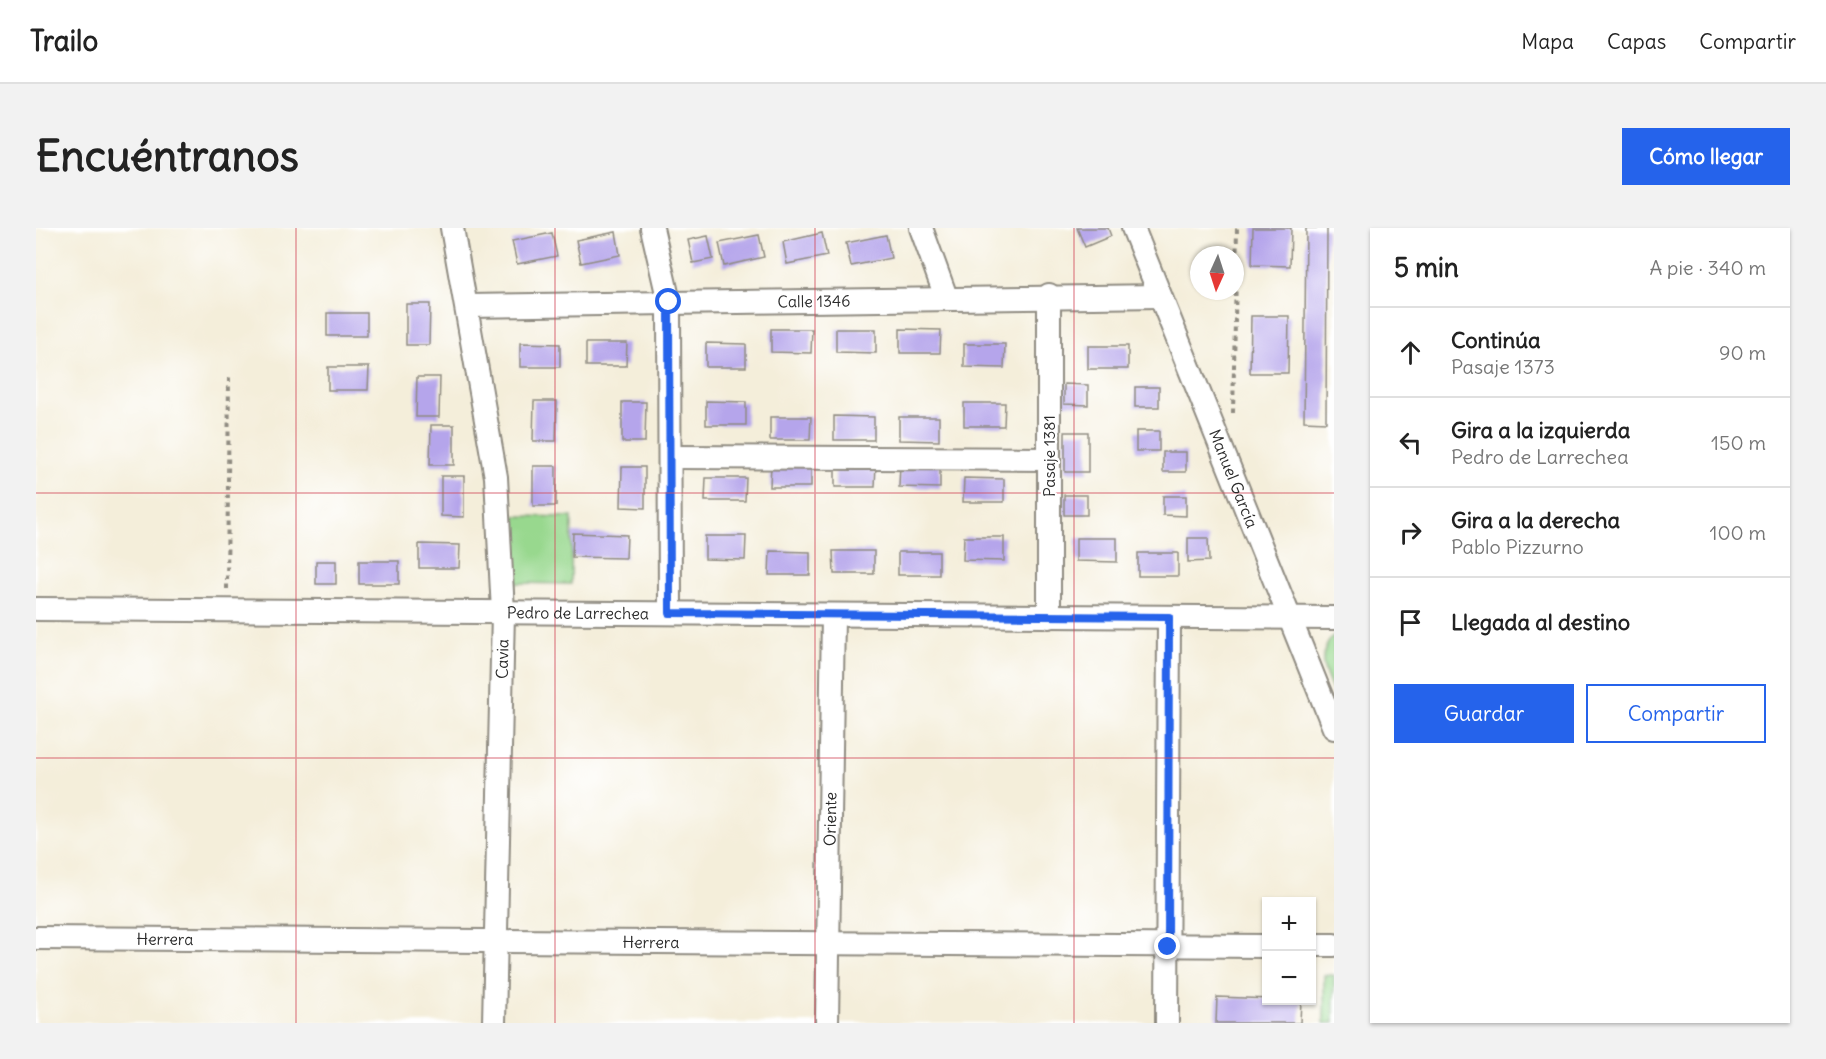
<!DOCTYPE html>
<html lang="es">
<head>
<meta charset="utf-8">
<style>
  :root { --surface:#fff; --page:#f2f2f2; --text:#222; --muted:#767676; --line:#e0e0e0; --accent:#2563eb }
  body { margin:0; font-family:Delius,sans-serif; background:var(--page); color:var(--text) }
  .controls { position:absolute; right:18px; bottom:18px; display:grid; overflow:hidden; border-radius:0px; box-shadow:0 2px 4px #0004 }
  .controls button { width:54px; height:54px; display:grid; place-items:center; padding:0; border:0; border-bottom:2px solid var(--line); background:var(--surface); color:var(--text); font:30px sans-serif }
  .compass { position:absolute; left:1154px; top:18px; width:54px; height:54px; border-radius:50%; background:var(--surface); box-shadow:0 2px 4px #0004; rotate:183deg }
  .stop { position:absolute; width:18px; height:18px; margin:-14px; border:4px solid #2563eb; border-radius:50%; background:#fff }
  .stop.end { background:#2563eb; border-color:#fff; box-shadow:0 2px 6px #0008 }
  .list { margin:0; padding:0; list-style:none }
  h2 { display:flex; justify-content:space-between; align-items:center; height:78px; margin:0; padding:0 24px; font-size:26px }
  h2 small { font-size:20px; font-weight:400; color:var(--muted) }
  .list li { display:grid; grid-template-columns:39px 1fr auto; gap:18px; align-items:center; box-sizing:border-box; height:90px; padding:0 24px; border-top:2px solid var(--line) }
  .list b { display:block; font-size:22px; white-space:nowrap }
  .list p { margin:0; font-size:20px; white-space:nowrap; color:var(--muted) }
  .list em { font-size:20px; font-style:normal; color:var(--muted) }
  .actions { display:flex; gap:12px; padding:18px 24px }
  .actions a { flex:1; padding:14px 0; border:2px solid var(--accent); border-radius:0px; text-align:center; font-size:21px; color:var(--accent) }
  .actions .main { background:var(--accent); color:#fff }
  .icon { flex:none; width:33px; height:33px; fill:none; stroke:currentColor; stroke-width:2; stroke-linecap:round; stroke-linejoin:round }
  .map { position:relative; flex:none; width:1298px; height:795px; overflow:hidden; border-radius:0px }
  header { display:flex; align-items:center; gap:36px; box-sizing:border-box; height:84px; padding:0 30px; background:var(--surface); border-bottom:2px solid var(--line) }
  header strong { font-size:28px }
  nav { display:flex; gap:33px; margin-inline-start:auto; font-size:21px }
  .intro { display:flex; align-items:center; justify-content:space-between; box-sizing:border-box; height:144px; padding:0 36px }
  h1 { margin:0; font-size:42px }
  .button { padding:15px 27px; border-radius:0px; background:var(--accent); color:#fff; font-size:21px; font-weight:700 }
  main { display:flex; gap:36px; padding:0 36px }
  aside { flex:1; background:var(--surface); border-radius:0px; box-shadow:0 2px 4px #0004 }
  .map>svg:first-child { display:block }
  .green { fill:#98d88e; stroke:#62825c; stroke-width:1.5 }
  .building { fill:#b5a5eb }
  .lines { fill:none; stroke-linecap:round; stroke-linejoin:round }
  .minor-casing { stroke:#908c82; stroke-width:26 }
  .path { stroke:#908c82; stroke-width:4; stroke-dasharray:4.5 4.5; stroke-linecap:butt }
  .minor { stroke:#fff; stroke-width:22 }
  .route { stroke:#2563eb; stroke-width:8 }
  .grid { fill:none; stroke:#d1495b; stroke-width:1.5; stroke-opacity:0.55 }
  .labels { text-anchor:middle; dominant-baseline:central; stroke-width:4.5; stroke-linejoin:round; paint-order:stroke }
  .street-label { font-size:16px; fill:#2b2b2b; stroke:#fff }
</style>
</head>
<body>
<header>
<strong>Trailo</strong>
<nav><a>Mapa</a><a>Capas</a><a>Compartir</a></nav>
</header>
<div class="intro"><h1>Encuéntranos</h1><a class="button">Cómo llegar</a></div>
<main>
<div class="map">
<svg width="1298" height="795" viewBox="0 0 1298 795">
  <rect width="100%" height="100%" fill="#fff"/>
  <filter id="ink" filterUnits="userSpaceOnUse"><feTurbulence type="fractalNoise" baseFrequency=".0167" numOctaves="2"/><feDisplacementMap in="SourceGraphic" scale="12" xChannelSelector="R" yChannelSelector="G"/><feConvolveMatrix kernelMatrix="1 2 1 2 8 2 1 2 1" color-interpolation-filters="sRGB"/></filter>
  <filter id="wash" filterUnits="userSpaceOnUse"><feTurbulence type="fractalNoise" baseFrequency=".008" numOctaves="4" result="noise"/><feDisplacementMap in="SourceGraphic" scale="24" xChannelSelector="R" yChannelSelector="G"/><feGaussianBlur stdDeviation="1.35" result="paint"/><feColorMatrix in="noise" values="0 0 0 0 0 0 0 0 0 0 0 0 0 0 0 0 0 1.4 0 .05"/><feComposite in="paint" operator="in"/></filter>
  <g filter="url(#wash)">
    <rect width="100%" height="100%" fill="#f4eeda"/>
    <g class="green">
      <polygon points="478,288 536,289 535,356 477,355"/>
      <path d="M1298,407V466C1288,443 1279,428 1298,407Z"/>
      <rect x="1288" y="747" width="10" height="48"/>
    </g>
    <g id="blocks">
      <g class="building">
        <polygon points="1041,0 1072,0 1075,8 1049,19"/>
        <polygon points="1217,0 1255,0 1254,38 1216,37"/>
        <polygon points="1270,0 1291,0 1290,194 1268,193"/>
        <polygon points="580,4 584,27 545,35 540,12"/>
        <polygon points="516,5 521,28 481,36 476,13"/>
        <polygon points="786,5 791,28 751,36 747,14"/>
        <polygon points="723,7 728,29 688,38 683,15"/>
        <polygon points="850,7 855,30 815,38 810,15"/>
        <polygon points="672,8 677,31 657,35 652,12"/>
        <polygon points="370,76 394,76 393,117 370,117"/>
        <rect x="291" y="85" width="40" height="23"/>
        <polygon points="1215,88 1253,88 1252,145 1214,145"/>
        <polygon points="735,101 776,101 775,125 735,124"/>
        <polygon points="800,101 840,101 840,125 800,124"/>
        <polygon points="864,101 905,102 904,125 864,125"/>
        <polygon points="484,115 524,116 524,139 484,139"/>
        <polygon points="550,115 591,115 590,138 550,138"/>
        <polygon points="670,115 710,116 710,139 670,139"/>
        <polygon points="928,116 969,116 968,140 928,139"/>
        <rect x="1052" y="118" width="40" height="23"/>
        <polygon points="292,139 333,139 332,162 292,162"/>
        <polygon points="381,149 404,149 403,189 380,189"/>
        <polygon points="1028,156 1052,157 1052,177 1028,176"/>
        <rect x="1099" y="159" width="24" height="20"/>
        <polygon points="498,173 521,173 520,213 497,213"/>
        <polygon points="670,173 710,174 710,197 670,197"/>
        <polygon points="586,174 610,174 609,214 586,214"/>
        <polygon points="928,175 969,175 968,198 928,198"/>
        <polygon points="798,188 838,189 838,212 798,212"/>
        <polygon points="734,189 775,189 774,212 734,212"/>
        <polygon points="863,189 903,189 903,213 863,212"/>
        <polygon points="395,197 418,197 418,237 394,237"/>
        <rect x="1100" y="203" width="23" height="20"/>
        <rect x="1029" y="204" width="23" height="40"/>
        <rect x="1127" y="224" width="23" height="20"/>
        <polygon points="799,235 840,236 839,259 799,259"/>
        <polygon points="735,236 775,236 775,259 734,259"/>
        <polygon points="864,236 904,236 904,260 863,259"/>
        <rect x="497" y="238" width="23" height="40"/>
        <polygon points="586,239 609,239 609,280 585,279"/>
        <polygon points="405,248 428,248 428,289 405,288"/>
        <polygon points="670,250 710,250 709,273 669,273"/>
        <polygon points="928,250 968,251 968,274 927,274"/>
        <rect x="1028" y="267" width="23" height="20"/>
        <polygon points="1127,268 1150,268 1150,288 1127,287"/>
        <polygon points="537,305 591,307 590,330 536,329"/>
        <polygon points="669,308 710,308 709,332 669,331"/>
        <polygon points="928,309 968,309 968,333 927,332"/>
        <polygon points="1040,310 1081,310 1081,334 1040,333"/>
        <polygon points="1152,310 1172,310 1173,333 1152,334"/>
        <polygon points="383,316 424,317 423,340 383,340"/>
        <polygon points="734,323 774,324 774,347 733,347"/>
        <polygon points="797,323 838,323 838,346 798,346"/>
        <rect x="862" y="324" width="41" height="23"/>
        <rect x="1102" y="325" width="40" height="23"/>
        <rect x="280" y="333" width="20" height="23"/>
        <rect x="323" y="333" width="40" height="23"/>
        <polygon points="1181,769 1265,772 1264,795 1180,795"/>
      </g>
    </g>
  </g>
  <g filter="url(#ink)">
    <use href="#blocks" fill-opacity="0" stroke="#908c82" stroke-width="1.5"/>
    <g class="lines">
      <defs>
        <g id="minor">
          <polyline points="416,0 460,249 467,384 458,795"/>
          <polyline points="616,0 633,74 634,385"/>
          <polyline points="885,0 910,69"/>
          <path id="s1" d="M1097,0L1298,500"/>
          <path id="s2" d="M432,78L1124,68"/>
          <polyline points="634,229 1013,231"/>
          <path id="s3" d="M0,381L1298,390"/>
          <polyline points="1013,389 1013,67"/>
          <path id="s4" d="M0,710L1230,718"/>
          <polyline points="1276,717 1298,717"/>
          <path id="s5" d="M791,795L797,387"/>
          <polyline points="1131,795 1133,389"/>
        </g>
      </defs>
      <use href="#minor" class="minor-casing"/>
      <g class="path">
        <polyline points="1197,185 1201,0"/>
        <polyline points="191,361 193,148"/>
      </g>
      <use href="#minor" class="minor"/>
    </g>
  </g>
  <g class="lines" filter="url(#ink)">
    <polyline class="route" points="633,74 634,385 1133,389 1132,719"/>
  </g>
  <path class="grid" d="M260,0V795M519,0V795M779,0V795M1038,0V795M0,265H1298M0,530H1298"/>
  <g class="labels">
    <g class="street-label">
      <text stroke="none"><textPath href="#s2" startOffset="346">Calle 1346</textPath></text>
      <text transform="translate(1013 228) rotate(-90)">Pasaje 1381</text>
      <text stroke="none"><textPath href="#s1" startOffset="270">Manuel García</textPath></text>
      <text stroke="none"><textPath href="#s3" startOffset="542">Pedro de Larrechea</textPath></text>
      <text transform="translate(466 431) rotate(-89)">Cavia</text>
      <text stroke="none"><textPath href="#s5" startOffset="204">Oriente</textPath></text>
      <text stroke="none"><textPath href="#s4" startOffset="129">Herrera</textPath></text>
      <text stroke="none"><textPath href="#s4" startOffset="615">Herrera</textPath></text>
    </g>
  </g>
</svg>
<div class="controls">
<button>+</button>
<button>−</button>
</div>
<svg class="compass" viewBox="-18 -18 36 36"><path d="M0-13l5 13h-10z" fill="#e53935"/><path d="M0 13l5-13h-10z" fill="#767676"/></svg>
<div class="stop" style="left:633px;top:74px"></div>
<div class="stop end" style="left:1132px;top:719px"></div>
</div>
<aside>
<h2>5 min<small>A pie · 340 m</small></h2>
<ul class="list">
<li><svg class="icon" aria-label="ahead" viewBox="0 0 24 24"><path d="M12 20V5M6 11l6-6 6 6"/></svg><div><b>Continúa</b><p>Pasaje 1373</p></div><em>90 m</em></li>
<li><svg class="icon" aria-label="left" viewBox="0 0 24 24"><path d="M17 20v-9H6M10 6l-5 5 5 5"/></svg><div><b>Gira a la izquierda</b><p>Pedro de Larrechea</p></div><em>150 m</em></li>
<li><svg class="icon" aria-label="right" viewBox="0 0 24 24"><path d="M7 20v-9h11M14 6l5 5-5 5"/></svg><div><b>Gira a la derecha</b><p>Pablo Pizzurno</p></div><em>100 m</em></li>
<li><svg class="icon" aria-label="arrive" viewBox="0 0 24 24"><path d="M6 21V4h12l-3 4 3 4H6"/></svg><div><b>Llegada al destino</b></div></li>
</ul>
<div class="actions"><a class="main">Guardar</a><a>Compartir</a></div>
</aside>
</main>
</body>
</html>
